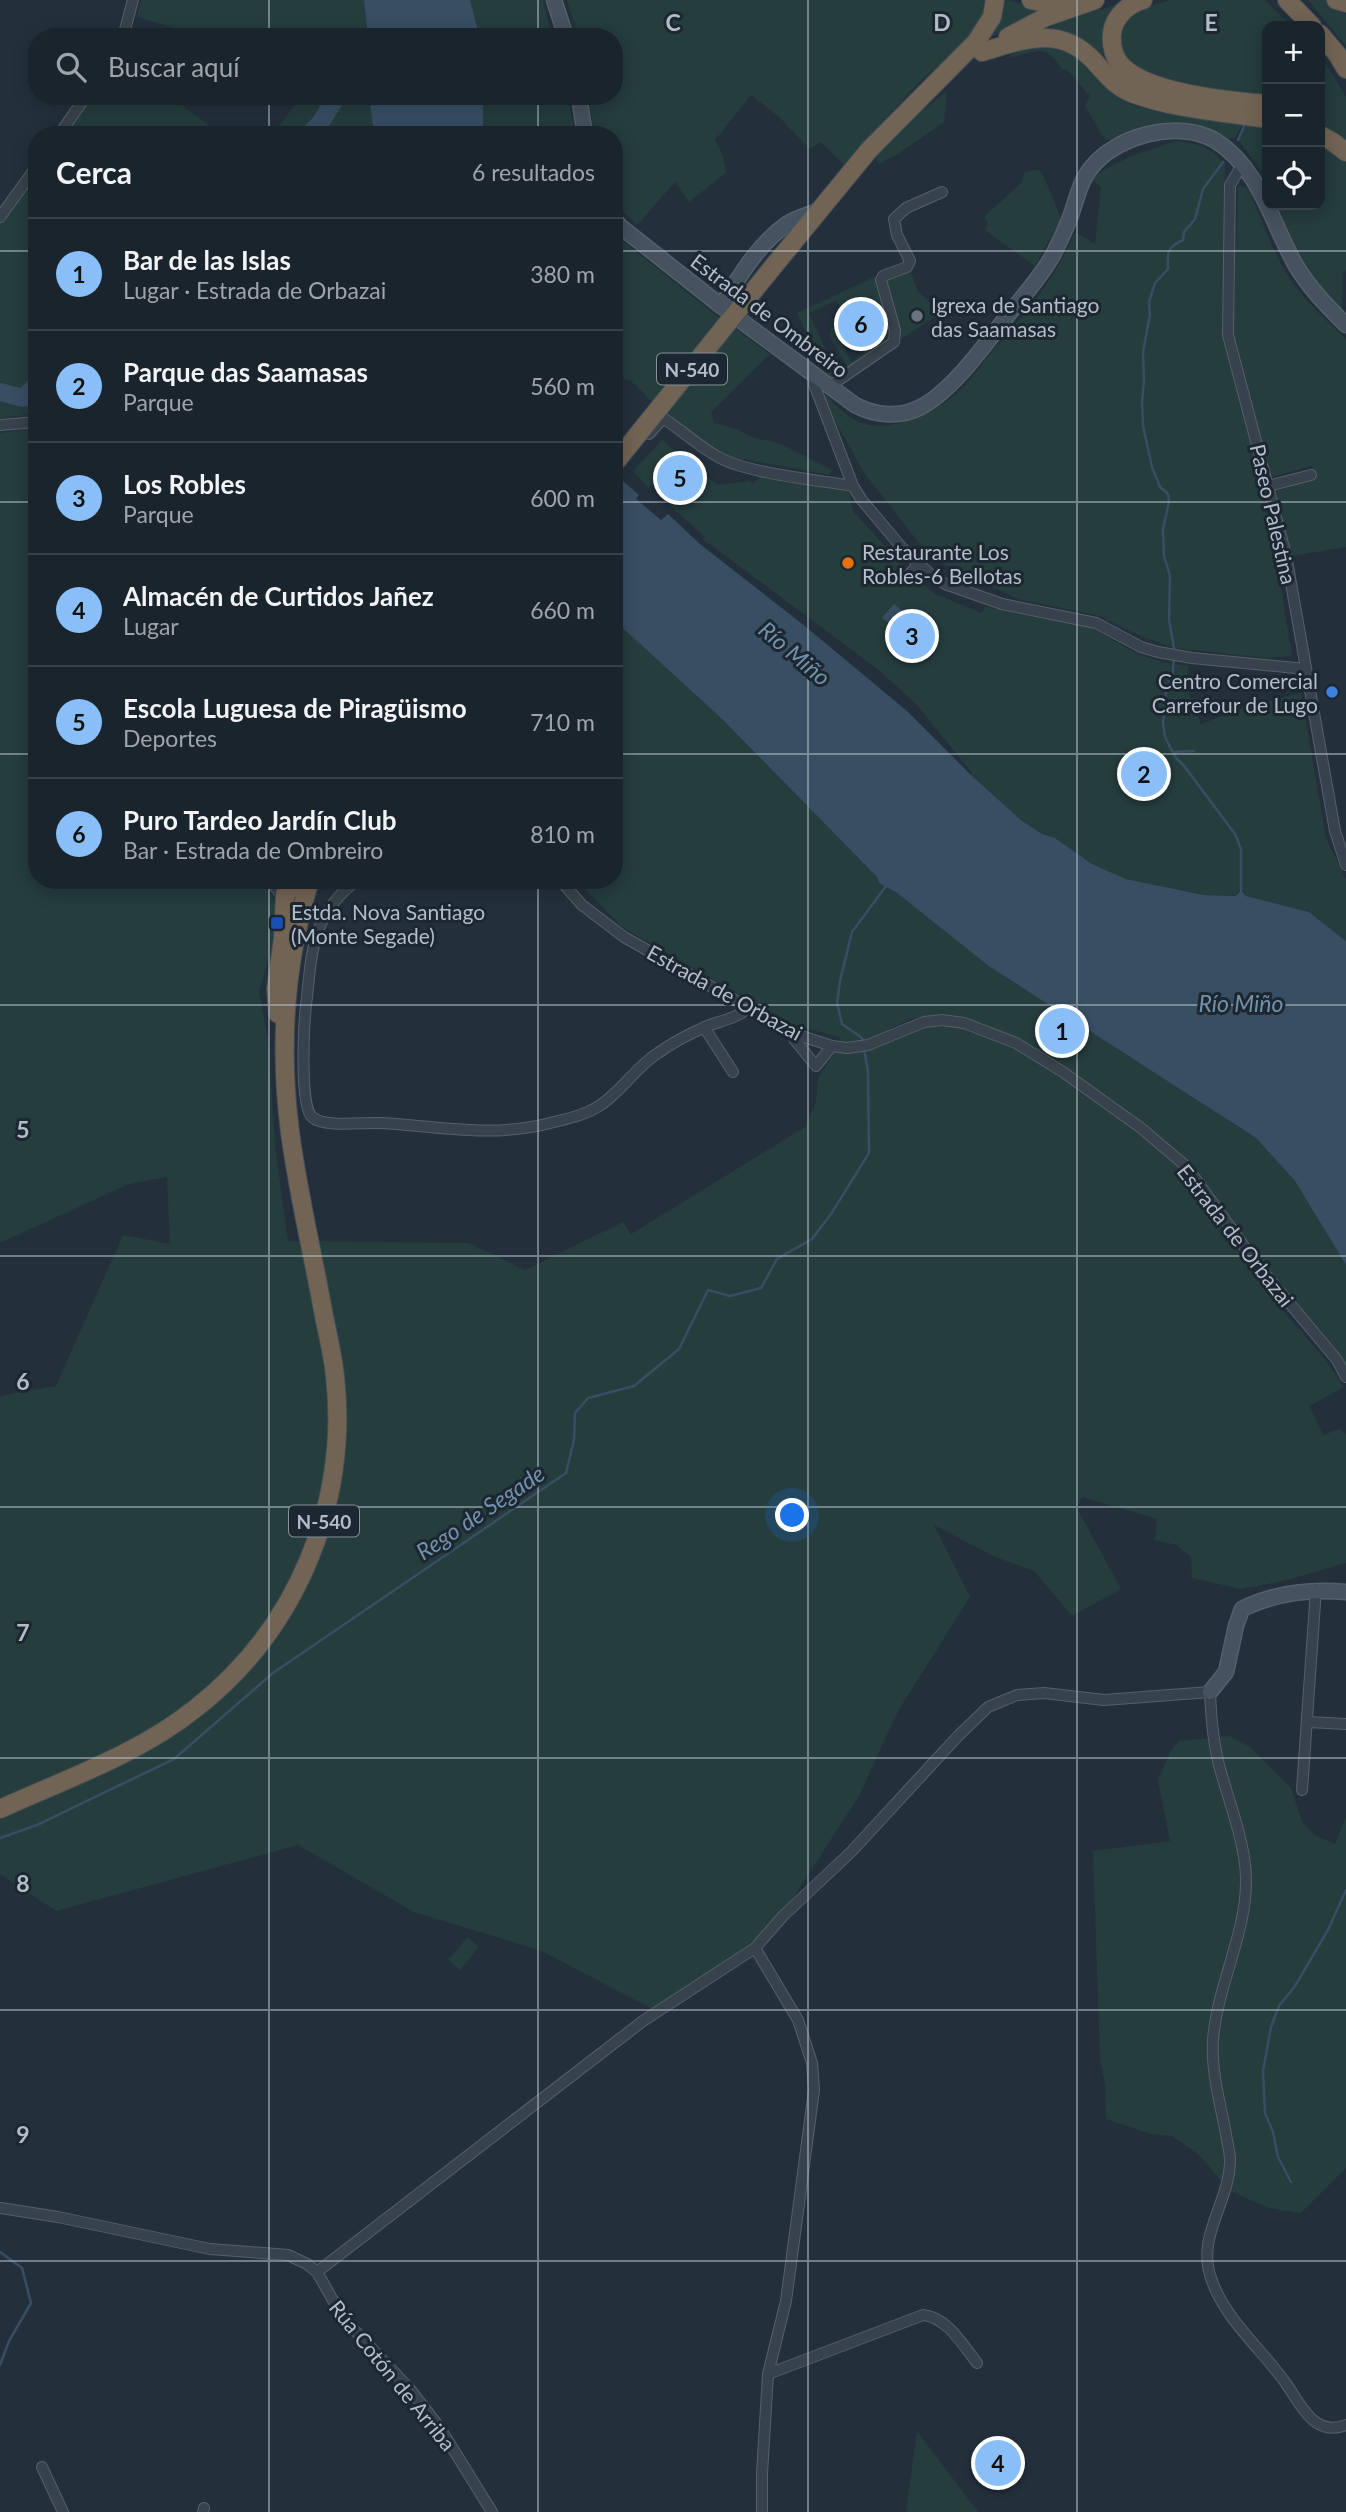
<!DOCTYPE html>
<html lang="es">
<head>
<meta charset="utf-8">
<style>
  :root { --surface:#1a242d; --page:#232c35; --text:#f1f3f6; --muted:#9fa4aa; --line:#384149; --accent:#89bef6 }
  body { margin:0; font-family:Lato,sans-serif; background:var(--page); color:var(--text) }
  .controls { position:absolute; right:21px; top:21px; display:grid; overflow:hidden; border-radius:14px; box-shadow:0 4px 18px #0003 }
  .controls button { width:63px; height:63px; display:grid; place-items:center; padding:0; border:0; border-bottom:2px solid var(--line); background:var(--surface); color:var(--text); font:35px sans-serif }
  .you { position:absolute; left:793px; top:1516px; width:24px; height:24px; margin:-18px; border:5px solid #fff; border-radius:50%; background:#1a73e8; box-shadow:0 0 0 10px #1a73e833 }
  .badge { display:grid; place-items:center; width:46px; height:46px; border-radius:50%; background:var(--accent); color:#111; font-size:23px; font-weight:700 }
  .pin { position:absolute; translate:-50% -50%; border:4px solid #fff; box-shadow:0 2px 7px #0006 }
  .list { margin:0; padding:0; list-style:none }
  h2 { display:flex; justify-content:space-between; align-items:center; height:91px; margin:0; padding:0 28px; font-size:30px }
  h2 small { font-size:23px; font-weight:400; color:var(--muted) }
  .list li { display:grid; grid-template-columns:46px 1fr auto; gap:21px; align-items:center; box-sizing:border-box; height:112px; padding:0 28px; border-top:2px solid var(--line) }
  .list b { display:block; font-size:26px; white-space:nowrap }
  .list p { margin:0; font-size:23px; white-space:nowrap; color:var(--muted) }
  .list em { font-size:23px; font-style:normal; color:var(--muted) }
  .icon { flex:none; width:38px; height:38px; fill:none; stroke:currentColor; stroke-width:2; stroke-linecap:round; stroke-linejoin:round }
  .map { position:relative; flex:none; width:1346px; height:2512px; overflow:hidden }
  .search { position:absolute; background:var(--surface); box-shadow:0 4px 18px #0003; left:28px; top:28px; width:595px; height:77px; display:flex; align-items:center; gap:18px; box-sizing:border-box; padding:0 24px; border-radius:28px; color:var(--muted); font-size:26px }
  .panel { position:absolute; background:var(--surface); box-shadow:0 4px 18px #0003; left:28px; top:126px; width:595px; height:763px; border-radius:28px }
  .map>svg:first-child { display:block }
  .green { fill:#253d3d }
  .water { fill:#374e63 }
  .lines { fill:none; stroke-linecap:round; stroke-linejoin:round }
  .stream { stroke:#374e63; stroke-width:2.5 }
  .river { stroke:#374e63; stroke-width:18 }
  .street-casing { stroke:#55606a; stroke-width:12 }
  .secondary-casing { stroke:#55606a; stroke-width:17 }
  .highway-casing { stroke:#424d57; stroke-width:20 }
  .street { stroke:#37424c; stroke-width:10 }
  .secondary { stroke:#45525f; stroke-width:14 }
  .highway { stroke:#726454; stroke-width:18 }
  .highway-bridge-casing { stroke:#424d57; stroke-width:20; stroke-linecap:butt }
  .highway-bridge { stroke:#726454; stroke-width:18 }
  .grid { fill:none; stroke:#b3bdc8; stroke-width:2; stroke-opacity:0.55 }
  .worship-dot { fill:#6b7280; stroke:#1c2731; stroke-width:2.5 }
  .food-dot { fill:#e8710a; stroke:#1c2731; stroke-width:2.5 }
  .shop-dot { fill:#3f7fe0; stroke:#1c2731; stroke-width:2.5 }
  .transit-dot { fill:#1a4fb4; stroke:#1c2731; stroke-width:2.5 }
  .labels { text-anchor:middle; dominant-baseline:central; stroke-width:6; stroke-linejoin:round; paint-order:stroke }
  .shield { fill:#1c2731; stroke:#86909b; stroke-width:2 }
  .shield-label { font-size:19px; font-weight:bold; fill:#b3bdc8 }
  .poi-label { font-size:21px; fill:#b3bdc8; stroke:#1c2731; text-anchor:start }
  .street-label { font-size:21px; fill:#b3bdc8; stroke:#1c2731 }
  .water-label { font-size:23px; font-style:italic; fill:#7391aa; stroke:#1c2731 }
  .grid-label { font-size:23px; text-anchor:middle; font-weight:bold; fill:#b3bdc8; stroke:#1c2731; stroke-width:6; stroke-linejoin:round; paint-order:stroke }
</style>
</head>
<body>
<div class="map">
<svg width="1346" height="2512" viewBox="0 0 1346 2512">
  <rect width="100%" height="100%" fill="#23303c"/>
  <g class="green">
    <polygon points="141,0 364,0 368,37 202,37 137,17"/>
    <polygon points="470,0 543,0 552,37 480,37"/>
    <path d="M567,0H988C984,40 942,58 917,85C892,111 868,138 844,165L821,142L810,149L778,116L751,95L715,140L722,154L727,172L689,202L675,182L637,225L614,203V135H594L589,96H614V37H578Z"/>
    <path d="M1001,0C1017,0 1028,8 1044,11L989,38Z"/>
    <polygon points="1171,0 1265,0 1291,26 1267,26 1267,96 1249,96 1155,80 1133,70 1117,42 1119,28 1135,10"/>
    <polygon points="1308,0 1336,0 1333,9 1346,14 1346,46"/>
    <path d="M1122,3C1117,11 1110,19 1106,27C1088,68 1133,83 1162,93L1134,90L1058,31L1046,29L1069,19Z"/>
    <path d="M1048,44L1071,52L1100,83L1121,100L1138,107L1243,124L1234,138L1228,139C1179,113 1159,124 1111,143L1113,141L1105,140L1085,106L1090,96L1067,69H1062C1043,39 1036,55 1007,57L1031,46Z"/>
    <polygon points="1323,59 1346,97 1346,145 1320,130 1320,61"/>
    <polygon points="947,91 944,122 898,154 879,164 875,157 912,119"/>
    <polygon points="92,96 170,96 222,135 63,135"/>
    <polygon points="301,96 369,96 374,135 273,135"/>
    <polygon points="483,96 567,96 576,135 483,135"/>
    <polygon points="1246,124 1267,129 1267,177 1239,141"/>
    <path d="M1176,141C1199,143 1208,147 1225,163L1223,335L1248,429L1274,545L1292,656L1268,658L1174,648L1138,635L1100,616L1018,599L931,558L865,474L830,412L825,397L827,395C837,407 849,419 865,424C895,432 942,410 962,388C975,375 985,360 996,347C1028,311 1057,276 1075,232L1095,244L1101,187L1092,179C1114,160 1149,150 1176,141Z"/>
    <path d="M1320,145L1329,149L1346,163V270L1343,273L1342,309C1308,280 1290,246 1276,205H1320Z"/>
    <polygon points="1035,170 1039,170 1043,175 1060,215 1060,221 1035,266 985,230 988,224 984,217 1021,183 1025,172"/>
    <polygon points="37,172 37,414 0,418 0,223"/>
    <path d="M1238,187H1245L1249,190C1262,220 1272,252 1290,279C1306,302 1326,320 1346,339V547L1292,556L1282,524L1276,491L1315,478L1312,466L1271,477L1239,364L1230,319L1231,273L1236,247Z"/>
    <polygon points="614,234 713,313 770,354 711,412 714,423 737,429 754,438 779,443 832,470 829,475 732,457 714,450 668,417 630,380 614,376"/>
    <polygon points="909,268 918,292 927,299 938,315 901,339 884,279"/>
    <polygon points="879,275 892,338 850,371 830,337 830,329 833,328 852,362 866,350 836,300 809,313 834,368 834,376 829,379 797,313"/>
    <path d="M37,428V880H265L275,904L274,937L259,993L268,1039L275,1146L288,1241L469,1243L525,1270L623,1222L631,1234L805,1127L816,1102L818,1078L836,1051L847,1052L839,1037L793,1025L622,927L576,880H614V620L722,719L877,877L879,883L897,893L990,967L1256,1138L1295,1181L1346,1265V1365L1266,1271L1207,1186L1166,1142L1040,1051L964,1017L943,1014L913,1018L887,1030L895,1041C911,1032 930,1023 950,1024C1002,1027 1156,1136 1189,1178C1215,1213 1237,1253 1264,1288C1291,1322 1322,1351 1344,1387L1309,1406L1323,1435L1339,1429L1346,1434V1563L1284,1581L1241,1589L1192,1578L1191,1557L1176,1545L1155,1540L1157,1519L1082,1497L1077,1508L1121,1589L1072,1616L1034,1571L993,1556L934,1525L970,1597L898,1711L859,1796L777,1923L658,2012L542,1951L414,1912L298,1845L56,1911L0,1874V1396L56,1386L123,1235L170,1244L167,1177L129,1184L0,1243V433Z"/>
    <polygon points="662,440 675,451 669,458 671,461 649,488 633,471"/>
    <polygon points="763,473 849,492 853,511 910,574 935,594 982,613 985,606 1013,613 1092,628 1137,654 1163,662 1188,666 1187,688 1201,724 1249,706 1301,693 1326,838 1346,879 1346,941 1309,912 1246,896 1244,891 1239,890 1236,896 1204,895 1126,879 1092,864 1055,838 1042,834 1021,820 971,775 972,773 916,704 881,672 703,539 705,537 658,495 663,488 682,504 706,476 718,485 749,481 753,484"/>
    <polygon points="1230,1736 1251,1748 1291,1788 1302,1822 1316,1836 1335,1844 1346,1817 1346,2168 1301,2213 1269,2208 1230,2191 1199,2155 1172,2136 1151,2134 1106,2119 1105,2085 1100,2059 1093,1851 1170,1841 1158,1780 1170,1752 1179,1741"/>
    <polygon points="468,1937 479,1947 460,1970 448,1960"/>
    <polygon points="917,2431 978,2512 906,2512"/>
  </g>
  <g class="water">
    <polygon points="364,0 470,0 480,37 368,37"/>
    <polygon points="369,96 483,96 483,135 374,135"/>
    <polygon points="614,473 639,495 636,499 661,520 668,514 700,544 806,627 907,711 971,775 1021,820 1042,834 1055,838 1092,864 1126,879 1204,895 1236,896 1241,890 1246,896 1309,912 1346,941 1346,1265 1295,1181 1256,1138 990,967 897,893 879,883 877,877 722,719 614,620"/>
    <polygon points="894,604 922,627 910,641 882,618"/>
  </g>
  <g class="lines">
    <g class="stream">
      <polyline points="1238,140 1245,124"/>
      <path d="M1223,162L1203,189L1195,219L1184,232L1183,240C1167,247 1167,253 1168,269L1155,283L1149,302L1150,315L1143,352L1144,381L1142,401L1143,426L1152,467L1160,487L1168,494L1169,502L1163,529L1164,556L1170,576L1169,620L1174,648L1173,672L1166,692L1163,723L1165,737L1170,747L1176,758L1185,767L1235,834L1241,849V893"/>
      <polyline points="1174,752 1194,751"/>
      <polyline points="863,1041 862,1038 842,1024 837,1003 840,981 852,932 886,886"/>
      <polyline points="0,1838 37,1825 174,1759 273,1673 566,1473 574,1440 575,1413 588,1398 634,1386 679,1349 708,1290 730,1296 761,1288 777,1259 812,1239 831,1214 869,1153 868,1072 864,1048"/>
      <polyline points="1291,2182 1278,2157 1273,2132 1265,2113 1263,2071 1271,2027 1279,2006 1295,1986 1328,1930 1346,1890"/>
      <polyline points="0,2252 22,2268 31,2303 9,2341 0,2365"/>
    </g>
    <g class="river">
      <polyline points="309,135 321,122 337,96"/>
      <polyline points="0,392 23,398 37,384"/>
    </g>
    <defs>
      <g id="street">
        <polyline points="123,37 133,0"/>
        <polyline points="59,135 86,96"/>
        <polyline points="1242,165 1230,185 1228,335 1286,555 1335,831 1346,865"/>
        <polyline points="0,217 37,166"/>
        <polyline points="816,377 814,384 853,486 861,499 903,549 931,575 945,584 1002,604 1096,623 1141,647 1158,652 1192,658 1306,669"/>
        <polyline points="830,386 894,342 895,330 881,280 883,276 907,267 910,261 897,235 894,219 906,208 942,192"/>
        <polyline points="0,425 37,422"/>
        <path d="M649,434L663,418C683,431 699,447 720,458C751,474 817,480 853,486"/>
        <polyline points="1268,486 1311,475"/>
        <polyline points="910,574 918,564"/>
        <polyline points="271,880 278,891 285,894"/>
        <path d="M357,880C314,913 312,946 307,997C304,1018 299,1105 312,1117C324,1128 364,1122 380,1123C442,1126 492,1139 554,1122C570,1118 585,1115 599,1106C621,1092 636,1067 658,1053C672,1043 689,1034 705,1027C719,1021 736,1019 748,1008"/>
        <polyline points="560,880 582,905 624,937 795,1034 832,1046 847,1048 868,1045 924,1022 942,1020 964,1023 1016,1043 1063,1072 1141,1128 1187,1167 1256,1263 1337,1360 1346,1377"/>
        <polyline points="704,1027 733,1072"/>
        <polyline points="795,1034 794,1039 816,1066 832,1046"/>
        <polyline points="1308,1722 1346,1724"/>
        <polyline points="1302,1790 1316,1589"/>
        <polyline points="755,1948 798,2020 812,2063 814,2090 786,2301 768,2374 762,2474 762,2512"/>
        <polyline points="0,2208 58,2217 210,2249 288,2255 307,2264 317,2272 343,2318 409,2388 440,2428 492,2512"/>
        <path d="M317,2272L643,2021L755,1948L783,1916L851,1852L958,1736L988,1707L1017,1695L1044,1693L1104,1700L1210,1692C1211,1716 1213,1742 1219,1765C1228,1799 1246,1845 1246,1879C1247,1932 1217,1986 1213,2040C1211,2072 1220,2102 1226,2134C1227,2142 1230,2152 1230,2160C1230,2202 1196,2236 1211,2278C1224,2319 1263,2350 1287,2385C1302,2407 1315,2437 1346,2425"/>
        <path d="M768,2374L923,2315C947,2317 963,2345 977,2363"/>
        <polyline points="42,2467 63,2512"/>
        <polyline points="203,2512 204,2508"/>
      </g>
      <g id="secondary">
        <polyline points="554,0 566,37"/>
        <polyline points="579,96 585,135"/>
        <path d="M614,219L621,227L721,306L855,405C876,416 900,418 921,407C954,390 989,339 1012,310C1026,293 1042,275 1053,255C1060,241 1067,227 1072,212C1077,197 1081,180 1091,168C1116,135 1180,119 1216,141C1259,168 1272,223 1295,264C1309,288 1327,306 1346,325"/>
        <path d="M721,306C739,277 758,244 787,224C796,218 808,215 818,211"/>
        <path d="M1210,1692L1226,1672L1236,1626L1242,1609C1274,1593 1311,1589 1346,1592"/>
      </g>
      <g id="highway">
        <polyline points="1031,0 1045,3 1070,3"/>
        <path d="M1143,0C1127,5 1114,17 1112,33C1111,44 1113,55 1120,64C1145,93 1229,101 1267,104"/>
        <polyline points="1287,0 1312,26"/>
        <polyline points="1336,0 1346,3"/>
        <polyline points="1320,34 1337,54 1346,69"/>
        <polyline points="1008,37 1046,17 1095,0"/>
        <path d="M982,52C1023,40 1059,24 1093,60C1105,73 1116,88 1134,94C1171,108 1227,113 1267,119"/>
        <polyline points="1320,135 1333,142 1346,152"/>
        <polyline points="768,273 869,150 976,42 992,17 995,0"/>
        <polyline points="278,1014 276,989 283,938 285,894 302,880"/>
        <path d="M0,1809C66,1779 139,1754 196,1708C297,1629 349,1503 335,1376C333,1356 328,1336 324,1316C313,1255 298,1193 290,1132C279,1047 285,961 310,880"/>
      </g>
    </defs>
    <use href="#street" class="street-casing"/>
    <use href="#secondary" class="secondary-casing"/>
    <use href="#highway" class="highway-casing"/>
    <use href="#street" class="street"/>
    <use href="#secondary" class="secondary"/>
    <use href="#highway" class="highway"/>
    <defs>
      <polyline id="highway-bridge" points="614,464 768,273"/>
    </defs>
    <use href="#highway-bridge" class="highway-bridge-casing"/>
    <use href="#highway-bridge" class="highway-bridge"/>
  </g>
  <path class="grid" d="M269,0V37M538,0V37M808,0V2512M1077,0V2512M269,96V135M538,96V135M0,251H37M614,251H1346M0,502H37M614,502H1346M0,754H37M614,754H1346M269,880V2512M538,880V2512M0,1005H1346M0,1256H1346M0,1507H1346M0,1758H1346M0,2010H1346M0,2261H1346"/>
  <circle class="worship-dot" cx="917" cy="316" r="7"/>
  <circle class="food-dot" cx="848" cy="563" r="7"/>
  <circle class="shop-dot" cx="1332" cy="692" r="7"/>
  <rect class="transit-dot" x="270" y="916" width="14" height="14" rx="3.5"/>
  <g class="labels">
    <g class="shield">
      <rect x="657" y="353.5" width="70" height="31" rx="5"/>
      <rect x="289" y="1505.5" width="70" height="31" rx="5"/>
    </g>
    <g class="shield-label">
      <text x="692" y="369">N-540</text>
      <text x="324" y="1521">N-540</text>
    </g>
    <g class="poi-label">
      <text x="931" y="304">Igrexa de Santiago<tspan x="931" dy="24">das Saamasas</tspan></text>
      <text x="862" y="551">Restaurante Los<tspan x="862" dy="24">Robles-6 Bellotas</tspan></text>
      <text x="1318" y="680" text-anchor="end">Centro Comercial<tspan x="1318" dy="24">Carrefour de Lugo</tspan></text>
      <text x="291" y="911">Estda. Nova Santiago<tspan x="291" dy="24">(Monte Segade)</tspan></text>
    </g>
    <g class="street-label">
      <text transform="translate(770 315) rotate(37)">Estrada de Ombreiro</text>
      <text transform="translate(1274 514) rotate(77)">Paseo Palestina</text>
      <text transform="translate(725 992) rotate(29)">Estrada de Orbazai</text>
      <text transform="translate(1236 1235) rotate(52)">Estrada de Orbazai</text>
      <text transform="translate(393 2375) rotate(51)">Rúa Cotón de Arriba</text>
    </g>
    <g class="water-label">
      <text transform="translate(795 653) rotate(40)">Río Miño</text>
      <text x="1241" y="1003">Río Miño</text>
      <text transform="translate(480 1512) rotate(-34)">Rego de Segade</text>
    </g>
  </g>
  <g class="grid-label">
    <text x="673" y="31">C</text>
    <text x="942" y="31">D</text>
    <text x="1211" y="31">E</text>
    <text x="23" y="1138">5</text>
    <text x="23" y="1390">6</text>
    <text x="23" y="1641">7</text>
    <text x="23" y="1892">8</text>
    <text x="23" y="2143">9</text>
  </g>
</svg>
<div class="controls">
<button>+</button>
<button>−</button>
<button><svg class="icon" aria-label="locate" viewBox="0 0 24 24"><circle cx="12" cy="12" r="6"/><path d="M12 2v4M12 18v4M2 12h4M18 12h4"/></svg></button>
</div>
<div class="you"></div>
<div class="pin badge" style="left:1062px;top:1031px">1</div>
<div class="pin badge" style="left:1144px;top:774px">2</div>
<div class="pin badge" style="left:912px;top:636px">3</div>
<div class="pin badge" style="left:998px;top:2463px">4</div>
<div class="pin badge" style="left:680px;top:478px">5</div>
<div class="pin badge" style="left:861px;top:324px">6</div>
<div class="search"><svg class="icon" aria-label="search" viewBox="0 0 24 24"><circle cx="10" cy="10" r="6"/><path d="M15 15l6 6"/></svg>Buscar aquí</div>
<section class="panel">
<h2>Cerca<small>6 resultados</small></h2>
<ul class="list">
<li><span class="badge">1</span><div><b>Bar de las Islas</b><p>Lugar · Estrada de Orbazai</p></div><em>380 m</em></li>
<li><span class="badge">2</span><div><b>Parque das Saamasas</b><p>Parque</p></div><em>560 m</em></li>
<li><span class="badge">3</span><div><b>Los Robles</b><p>Parque</p></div><em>600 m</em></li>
<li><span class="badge">4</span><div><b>Almacén de Curtidos Jañez</b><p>Lugar</p></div><em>660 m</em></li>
<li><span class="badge">5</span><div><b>Escola Luguesa de Piragüismo</b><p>Deportes</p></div><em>710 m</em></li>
<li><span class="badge">6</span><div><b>Puro Tardeo Jardín Club</b><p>Bar · Estrada de Ombreiro</p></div><em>810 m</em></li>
</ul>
</section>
</div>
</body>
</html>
